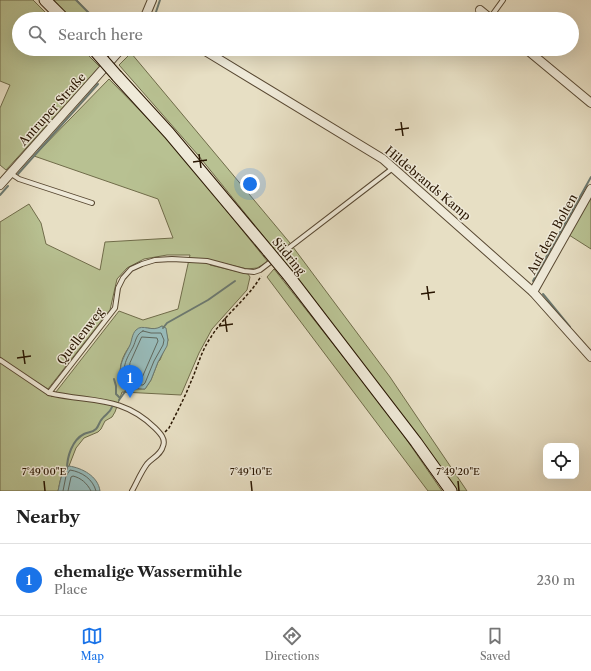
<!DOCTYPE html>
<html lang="en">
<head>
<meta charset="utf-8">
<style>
  :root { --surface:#fff; --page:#f2f2f2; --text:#222; --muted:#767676; --line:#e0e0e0; --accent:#1a73e8 }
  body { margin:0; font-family:"Libre Caslon Text",serif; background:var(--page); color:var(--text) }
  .controls { position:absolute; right:12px; bottom:12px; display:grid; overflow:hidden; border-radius:8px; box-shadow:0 4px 16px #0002 }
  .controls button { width:36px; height:36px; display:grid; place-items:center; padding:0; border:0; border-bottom:1px solid var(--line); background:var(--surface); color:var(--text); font:20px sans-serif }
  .you { position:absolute; left:250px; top:184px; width:14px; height:14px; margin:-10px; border:3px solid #fff; border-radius:50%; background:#1a73e8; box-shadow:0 0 0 6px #1a73e833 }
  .badge { display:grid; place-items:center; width:26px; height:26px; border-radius:50%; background:var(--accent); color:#fff; font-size:13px; font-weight:700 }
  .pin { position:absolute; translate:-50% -33px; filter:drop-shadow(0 1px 2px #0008) }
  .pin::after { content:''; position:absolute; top:21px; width:14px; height:12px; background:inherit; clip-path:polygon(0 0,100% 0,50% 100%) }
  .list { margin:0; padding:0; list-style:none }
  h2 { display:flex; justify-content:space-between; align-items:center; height:52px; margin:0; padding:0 16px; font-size:17px }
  h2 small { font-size:13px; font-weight:400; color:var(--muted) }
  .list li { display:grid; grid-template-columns:26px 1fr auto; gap:12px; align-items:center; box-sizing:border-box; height:72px; padding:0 16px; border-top:1px solid var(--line) }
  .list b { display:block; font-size:15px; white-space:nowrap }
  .list p { margin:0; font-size:13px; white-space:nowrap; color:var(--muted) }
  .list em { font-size:13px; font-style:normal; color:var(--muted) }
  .icon { flex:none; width:22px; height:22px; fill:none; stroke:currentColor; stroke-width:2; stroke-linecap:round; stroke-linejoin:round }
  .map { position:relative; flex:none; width:591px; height:491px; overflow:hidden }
  .search { position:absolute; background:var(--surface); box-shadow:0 4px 16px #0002; left:12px; right:12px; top:12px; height:44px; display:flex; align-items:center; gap:10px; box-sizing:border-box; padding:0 14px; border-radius:22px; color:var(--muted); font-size:15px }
  .sheet { height:124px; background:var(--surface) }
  nav { display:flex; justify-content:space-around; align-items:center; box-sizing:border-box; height:56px; border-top:1px solid var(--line); background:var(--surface); font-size:11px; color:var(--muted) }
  nav a { display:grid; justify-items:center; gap:2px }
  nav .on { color:var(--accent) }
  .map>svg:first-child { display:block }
  .green { fill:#b8c192; stroke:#706c4a; fill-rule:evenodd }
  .water { fill:#98bbba; stroke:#6c7970 }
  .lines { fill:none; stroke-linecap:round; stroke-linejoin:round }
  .shore { stroke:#60685e; stroke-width:1 }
  .stream { stroke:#6c7970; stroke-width:2 }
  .lane-casing { stroke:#584832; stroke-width:6 }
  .street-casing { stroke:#584832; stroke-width:10 }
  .secondary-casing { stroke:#291602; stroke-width:13 }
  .path { stroke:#291602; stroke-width:1.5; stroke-dasharray:3 2; stroke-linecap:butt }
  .lane { stroke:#efead9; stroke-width:4 }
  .street { stroke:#efead9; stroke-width:8 }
  .secondary { stroke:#efead9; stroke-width:11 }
  .secondary-bridge-casing { stroke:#291602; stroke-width:13; stroke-linecap:butt }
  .secondary-bridge { stroke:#efead9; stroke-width:11 }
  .ticks { fill:none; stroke:#291602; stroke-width:1.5 }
  .labels { text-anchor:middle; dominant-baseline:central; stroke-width:3; stroke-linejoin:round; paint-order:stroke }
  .street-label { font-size:12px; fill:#291602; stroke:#efead9 }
  .ticks-label { font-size:10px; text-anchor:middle; fill:#291602; stroke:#efead9; stroke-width:3; stroke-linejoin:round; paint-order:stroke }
</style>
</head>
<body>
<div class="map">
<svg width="591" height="491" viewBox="0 0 591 491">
  <rect width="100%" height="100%" fill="#e7dfc4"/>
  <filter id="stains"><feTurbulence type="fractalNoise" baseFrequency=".005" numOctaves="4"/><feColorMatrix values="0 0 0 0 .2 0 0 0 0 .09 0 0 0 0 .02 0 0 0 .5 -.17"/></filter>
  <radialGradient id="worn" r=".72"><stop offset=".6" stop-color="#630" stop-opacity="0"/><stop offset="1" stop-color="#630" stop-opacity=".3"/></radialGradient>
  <g class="green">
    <polygon points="0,0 33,0 52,19 19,19 19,49 82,49 100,67 6,170 0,165 0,108 10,85 0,81"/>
    <polygon points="53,0 77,0 94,19 72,19"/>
    <polygon points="131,53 290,243 390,377 467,491 454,491 404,418 278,254 198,155 119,65"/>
    <path d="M109,79L170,141L268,262L257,268L247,269L210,260V265L248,274L250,277L247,290L212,329L199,353L181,395L122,392L115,412L112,417L105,421L101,429L98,432L84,438L76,448L69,466C61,470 60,483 58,491H0V222L29,204L41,223L46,244L100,270L105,242L173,238L158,199L34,156ZM167,255H190L178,309L143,320L119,311L52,397L35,381L48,389L110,310L117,279L127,268L144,259ZM162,326L165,328L168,340L160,360L158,362L151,380L145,389H135L120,371C121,352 134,341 146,328L157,329Z"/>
    <polygon points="591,195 591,249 569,235"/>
    <polygon points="274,269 393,420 442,491 428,491 267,277"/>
  </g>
  <g class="water">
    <path d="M162,326L166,328L168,340L167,346L158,362L151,380L145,389C137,389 134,388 128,384C113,373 124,357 130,345C132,340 132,334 136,330C143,323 151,333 162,326Z"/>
    <path d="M69,466C82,468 98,476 100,491H58C60,483 61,470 69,466Z"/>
  </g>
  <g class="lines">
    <g class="shore">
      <path d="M143,331L151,333H161L164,340L163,345L154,361L145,383L143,385C137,385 135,384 131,381C118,372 127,358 133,347C136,341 136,334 143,331Z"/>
      <polygon points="142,337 157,338 158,341 141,380 139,380 131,375 129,370 130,363"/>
      <path d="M63,491L66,476L70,470C82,472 93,479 96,491"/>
      <path d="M68,491L71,477L73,476C81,478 87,483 91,491"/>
    </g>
    <g class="stream">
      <polyline points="76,0 95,19"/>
      <polyline points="155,15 160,0"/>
      <polyline points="126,54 130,49"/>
      <polyline points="18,174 98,84"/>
      <polyline points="0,195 8,186"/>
      <polyline points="533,281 591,177"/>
      <polyline points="543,294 570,327"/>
      <polyline points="163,328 167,323 208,300 235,281"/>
      <polyline points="114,379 116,386 116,394 120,398"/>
      <polyline points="119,400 127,389"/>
      <path d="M67,469C67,457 72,440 84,434C88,432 92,433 96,429C99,426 99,422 102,419C106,414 110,413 112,407"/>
    </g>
    <defs>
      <g id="lane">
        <polyline points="490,18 503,0"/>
        <polyline points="10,173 19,179 92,203"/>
        <polyline points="0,360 49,393 115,308 118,288 123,278 131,269 142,264 155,260 172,259 207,261 244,271 254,272 260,270 393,168"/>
        <path d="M49,393C91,403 121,395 155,428C160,433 166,439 163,446C161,455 152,458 147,464C141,472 137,482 132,491"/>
      </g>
      <g id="street">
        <polyline points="480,10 491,19"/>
        <polyline points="144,19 152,0"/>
        <polyline points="202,49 383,159 533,292 591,357"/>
        <polyline points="526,49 591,103"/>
        <polyline points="0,185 121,49"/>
        <polyline points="533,292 591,189"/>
      </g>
      <g id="secondary">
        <polyline points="45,0 64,19"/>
        <polyline points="117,76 169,133 268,251"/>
        <polyline points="288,275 416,442 451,491"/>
      </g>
    </defs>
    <use href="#lane" class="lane-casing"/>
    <use href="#street" class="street-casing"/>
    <use href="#secondary" class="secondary-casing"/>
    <path class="path" d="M165,432L169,428C176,414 184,399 190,384C197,369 201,351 211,337C225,314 248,299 261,276"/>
    <use href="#lane" class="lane"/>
    <use href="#street" class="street"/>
    <use href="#secondary" class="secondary"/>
    <defs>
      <g id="secondary-bridge">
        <polyline points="96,52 117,76"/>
        <polyline points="268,251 288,275"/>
      </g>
    </defs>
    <use href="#secondary-bridge" class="secondary-bridge-casing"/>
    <use href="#secondary-bridge" class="secondary-bridge"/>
  </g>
  <path class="ticks" d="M401,122L403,136M395,130L409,128M199,154L201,168M193,162L207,160M427,286L429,300M421,294L435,292M225,318L227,332M219,326L233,324M23,350L25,364M17,358L31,356M44,481L45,491M251,481L252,491M458,481L459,491"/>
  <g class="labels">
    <g class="street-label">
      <text transform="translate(52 109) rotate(-48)">Antruper Straße</text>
      <text transform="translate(428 183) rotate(40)">Hildebrands Kamp</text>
      <text transform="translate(552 234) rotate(-61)">Auf dem Bolten</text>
      <text transform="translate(289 256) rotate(51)">Südring</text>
      <text transform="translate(80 336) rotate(-52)">Quellenweg</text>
    </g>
  </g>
  <g class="ticks-label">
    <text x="44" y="475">7°49'00"E</text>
    <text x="251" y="475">7°49'10"E</text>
    <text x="458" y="475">7°49'20"E</text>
  </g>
  <rect width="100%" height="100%" filter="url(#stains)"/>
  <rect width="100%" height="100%" fill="url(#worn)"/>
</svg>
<div class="controls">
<button><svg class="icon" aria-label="locate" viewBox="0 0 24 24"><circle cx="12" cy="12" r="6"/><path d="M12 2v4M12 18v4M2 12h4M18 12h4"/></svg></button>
</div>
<div class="you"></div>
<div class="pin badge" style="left:130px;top:398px">1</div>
<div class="search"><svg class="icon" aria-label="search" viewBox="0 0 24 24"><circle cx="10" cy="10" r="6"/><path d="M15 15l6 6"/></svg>Search here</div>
</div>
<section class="sheet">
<h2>Nearby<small></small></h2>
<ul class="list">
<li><span class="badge">1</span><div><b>ehemalige Wassermühle</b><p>Place</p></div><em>230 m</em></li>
</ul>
</section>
<nav>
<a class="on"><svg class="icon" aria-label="map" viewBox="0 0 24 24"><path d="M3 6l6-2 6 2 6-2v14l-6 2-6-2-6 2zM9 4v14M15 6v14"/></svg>Map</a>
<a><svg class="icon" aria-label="directions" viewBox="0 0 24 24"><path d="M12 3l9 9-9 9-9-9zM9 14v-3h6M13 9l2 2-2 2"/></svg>Directions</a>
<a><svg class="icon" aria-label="saved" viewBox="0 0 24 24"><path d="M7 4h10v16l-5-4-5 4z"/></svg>Saved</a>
</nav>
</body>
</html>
